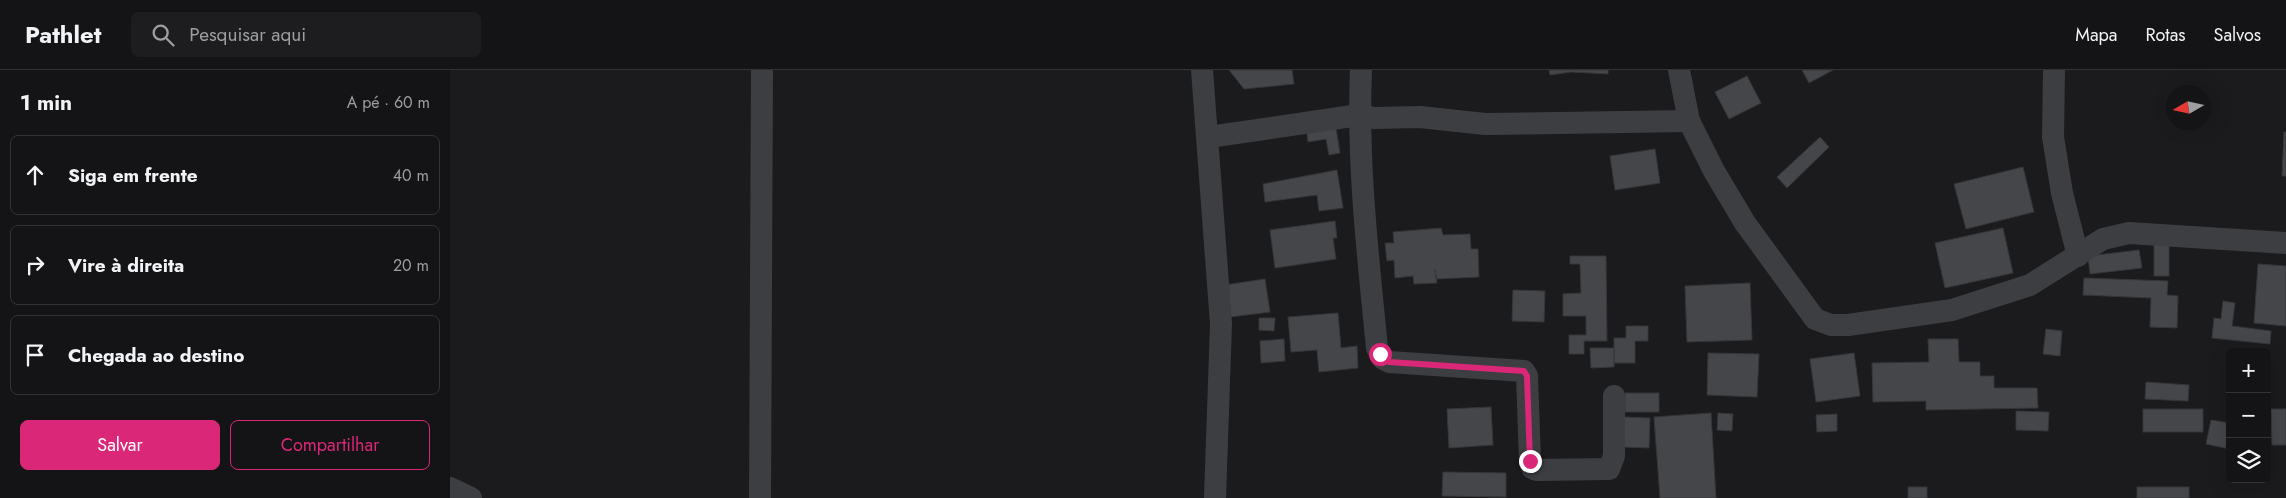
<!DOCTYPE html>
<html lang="pt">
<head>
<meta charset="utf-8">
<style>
  :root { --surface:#141416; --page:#1d1d1f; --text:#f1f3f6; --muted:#9d9ea1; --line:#333335; --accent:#db2777 }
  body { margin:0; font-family:Jost,sans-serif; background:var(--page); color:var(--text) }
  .controls { position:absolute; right:15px; bottom:15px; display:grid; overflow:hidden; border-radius:8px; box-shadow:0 5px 20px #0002 }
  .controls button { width:45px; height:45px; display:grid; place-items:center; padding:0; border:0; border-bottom:1px solid var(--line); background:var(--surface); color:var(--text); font:25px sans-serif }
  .compass { position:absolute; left:1716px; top:15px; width:45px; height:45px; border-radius:50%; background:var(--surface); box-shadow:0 5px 20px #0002; rotate:261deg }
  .stop { position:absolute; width:15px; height:15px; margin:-11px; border:4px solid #db2777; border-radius:50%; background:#fff }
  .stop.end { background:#db2777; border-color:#fff; box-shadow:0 1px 5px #0008 }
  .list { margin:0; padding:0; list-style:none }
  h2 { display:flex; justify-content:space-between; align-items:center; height:65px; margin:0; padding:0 20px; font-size:21px }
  h2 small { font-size:16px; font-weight:400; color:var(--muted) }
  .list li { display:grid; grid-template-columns:32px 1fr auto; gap:15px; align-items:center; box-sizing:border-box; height:80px; margin:0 10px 10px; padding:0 10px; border:1px solid var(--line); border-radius:8px }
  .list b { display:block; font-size:19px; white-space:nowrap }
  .list em { font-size:16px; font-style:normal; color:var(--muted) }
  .actions { display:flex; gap:10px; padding:15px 20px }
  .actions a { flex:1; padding:11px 0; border:1px solid var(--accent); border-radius:8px; text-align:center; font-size:18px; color:var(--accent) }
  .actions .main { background:var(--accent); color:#fff }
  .icon { flex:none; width:28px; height:28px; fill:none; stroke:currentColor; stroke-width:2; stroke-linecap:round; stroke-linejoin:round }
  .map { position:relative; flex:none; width:1836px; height:428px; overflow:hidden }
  header { display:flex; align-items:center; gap:30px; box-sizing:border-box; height:70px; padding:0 25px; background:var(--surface); border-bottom:1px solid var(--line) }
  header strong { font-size:24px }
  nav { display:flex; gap:28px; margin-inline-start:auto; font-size:18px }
  .search { width:350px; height:45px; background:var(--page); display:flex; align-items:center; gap:12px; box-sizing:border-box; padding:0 18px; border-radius:8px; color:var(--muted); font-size:19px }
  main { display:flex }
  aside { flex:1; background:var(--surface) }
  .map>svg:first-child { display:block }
  .building { fill:#45464a; stroke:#353639 }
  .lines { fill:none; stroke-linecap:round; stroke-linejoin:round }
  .street { stroke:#3c3e42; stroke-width:22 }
  .route { stroke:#db2777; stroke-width:6 }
</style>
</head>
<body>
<header>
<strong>Pathlet</strong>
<div class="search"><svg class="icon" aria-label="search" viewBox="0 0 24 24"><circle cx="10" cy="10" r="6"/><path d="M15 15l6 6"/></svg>Pesquisar aqui</div>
<nav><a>Mapa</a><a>Rotas</a><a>Salvos</a></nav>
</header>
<main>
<aside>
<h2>1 min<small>A pé · 60 m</small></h2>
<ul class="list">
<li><svg class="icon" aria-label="ahead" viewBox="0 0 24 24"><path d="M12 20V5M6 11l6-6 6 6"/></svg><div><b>Siga em frente</b></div><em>40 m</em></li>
<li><svg class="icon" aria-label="right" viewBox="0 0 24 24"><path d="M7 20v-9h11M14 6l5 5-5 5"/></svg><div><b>Vire à direita</b></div><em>20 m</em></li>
<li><svg class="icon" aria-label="arrive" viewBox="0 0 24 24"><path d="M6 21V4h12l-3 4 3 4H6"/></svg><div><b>Chegada ao destino</b></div></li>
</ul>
<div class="actions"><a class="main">Salvar</a><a>Compartilhar</a></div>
</aside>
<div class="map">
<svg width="1836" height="428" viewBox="0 0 1836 428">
  <rect width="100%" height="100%" fill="#1b1b1d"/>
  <g class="building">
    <polygon points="779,0 842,0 844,14 794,19"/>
    <polygon points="1099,0 1158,0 1158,4 1121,2 1100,5"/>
    <polygon points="1352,0 1383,0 1359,13"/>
    <polygon points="1297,6 1311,33 1279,49 1265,22"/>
    <polygon points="885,52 890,83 879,85 876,69 858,72 856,56"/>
    <polygon points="1834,62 1836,62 1836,106 1832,106"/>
    <polygon points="1370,67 1379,77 1337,118 1327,107"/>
    <polygon points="1205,79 1210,113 1165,120 1160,86"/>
    <polygon points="1573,97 1584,142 1516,159 1504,114"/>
    <polygon points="887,100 893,138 869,141 867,125 815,132 813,114"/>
    <polygon points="885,151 887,168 883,168 886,189 825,198 820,160"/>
    <polygon points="991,158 993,165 1020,164 1021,179 1028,179 1029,207 986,209 985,199 987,213 964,214 963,206 945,208 944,190 937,191 935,173 944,173 943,162"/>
    <polygon points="1553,158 1563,203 1495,218 1485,173"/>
    <rect x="1704" y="174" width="15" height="32"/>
    <polygon points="1689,180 1692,198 1640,204 1638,186"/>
    <polygon points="1120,186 1156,186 1157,271 1134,271 1134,284 1119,284 1119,265 1136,265 1136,246 1113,246 1113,224 1131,223 1130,194 1120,194"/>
    <polygon points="1808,194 1836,196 1836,256 1804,253"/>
    <polygon points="1634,208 1718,211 1717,225 1728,226 1727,258 1700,257 1701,228 1633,225"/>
    <polygon points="815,209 820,242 780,247 775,215"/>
    <polygon points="1300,213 1302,270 1237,272 1235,216"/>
    <polygon points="1063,220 1095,221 1094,252 1062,251"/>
    <polygon points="1773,231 1785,233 1782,256 1821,261 1820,274 1762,268 1764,248 1771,249"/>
    <polygon points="888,243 891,278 907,276 908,298 869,302 867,280 841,282 838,247"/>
    <polygon points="809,248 825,248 824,261 809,260"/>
    <polygon points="1176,256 1198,256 1198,271 1185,271 1185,293 1164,293 1164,268 1176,268"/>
    <polygon points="1596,259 1612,261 1610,286 1593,284"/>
    <polygon points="834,269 835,291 811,293 810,271"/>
    <polygon points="1478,269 1508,269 1509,292 1530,292 1530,306 1544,306 1544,318 1587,318 1588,338 1476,340 1476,331 1423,332 1422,293 1479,292"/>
    <polygon points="1140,278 1164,278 1164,297 1141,298"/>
    <polygon points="1258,283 1309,284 1307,327 1257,325"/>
    <polygon points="1404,283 1410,326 1366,332 1360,289"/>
    <polygon points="1696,312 1739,315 1738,331 1695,329"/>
    <rect x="1175" y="323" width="34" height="19"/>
    <polygon points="1041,337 1043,375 999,378 997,339"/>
    <rect x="1693" y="339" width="60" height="23"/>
    <polygon points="1821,339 1836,339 1836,375 1822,375"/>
    <polygon points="1566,341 1599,342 1598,361 1566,360"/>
    <polygon points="1261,343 1266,428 1210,428 1204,347"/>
    <polygon points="1268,343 1283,344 1282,361 1267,360"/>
    <polygon points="1387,344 1387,361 1367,362 1366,345"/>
    <polygon points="1174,347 1200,348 1199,378 1173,377"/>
    <polygon points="1761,350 1780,353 1780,379 1756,374"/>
    <polygon points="993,402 1056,403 1056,427 992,426"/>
    <rect x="1458" y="417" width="19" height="11"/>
    <rect x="1687" y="417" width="52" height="11"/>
  </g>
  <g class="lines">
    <g class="street">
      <polyline points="752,0 771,254 765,428"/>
      <path d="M911,0C907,93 918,186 927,278L933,289L939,292L1074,301L1077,306L1080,391L1082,398L1086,400L1159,399L1164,386V326"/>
      <polyline points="1229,0 1239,51 1264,101 1295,153 1365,249 1381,255 1398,255 1502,240 1580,215 1653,169 1679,163 1836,173"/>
      <polyline points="1604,0 1603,67 1612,123 1628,186"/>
      <polyline points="759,67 909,45 924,48 970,47 1035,54 1239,51"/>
      <polyline points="0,418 21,428"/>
      <polyline points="310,428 312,0"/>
    </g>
  </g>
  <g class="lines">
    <polyline class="route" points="930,284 939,292 1074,301 1077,306 1080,391"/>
  </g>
</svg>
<div class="controls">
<button>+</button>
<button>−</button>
<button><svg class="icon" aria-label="layers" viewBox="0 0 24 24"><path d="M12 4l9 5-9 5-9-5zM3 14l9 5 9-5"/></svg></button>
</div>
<svg class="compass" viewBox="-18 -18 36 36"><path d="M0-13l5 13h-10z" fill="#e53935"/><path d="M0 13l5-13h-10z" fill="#9d9ea1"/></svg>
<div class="stop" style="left:930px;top:284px"></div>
<div class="stop end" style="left:1080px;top:391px"></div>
</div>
</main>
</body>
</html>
